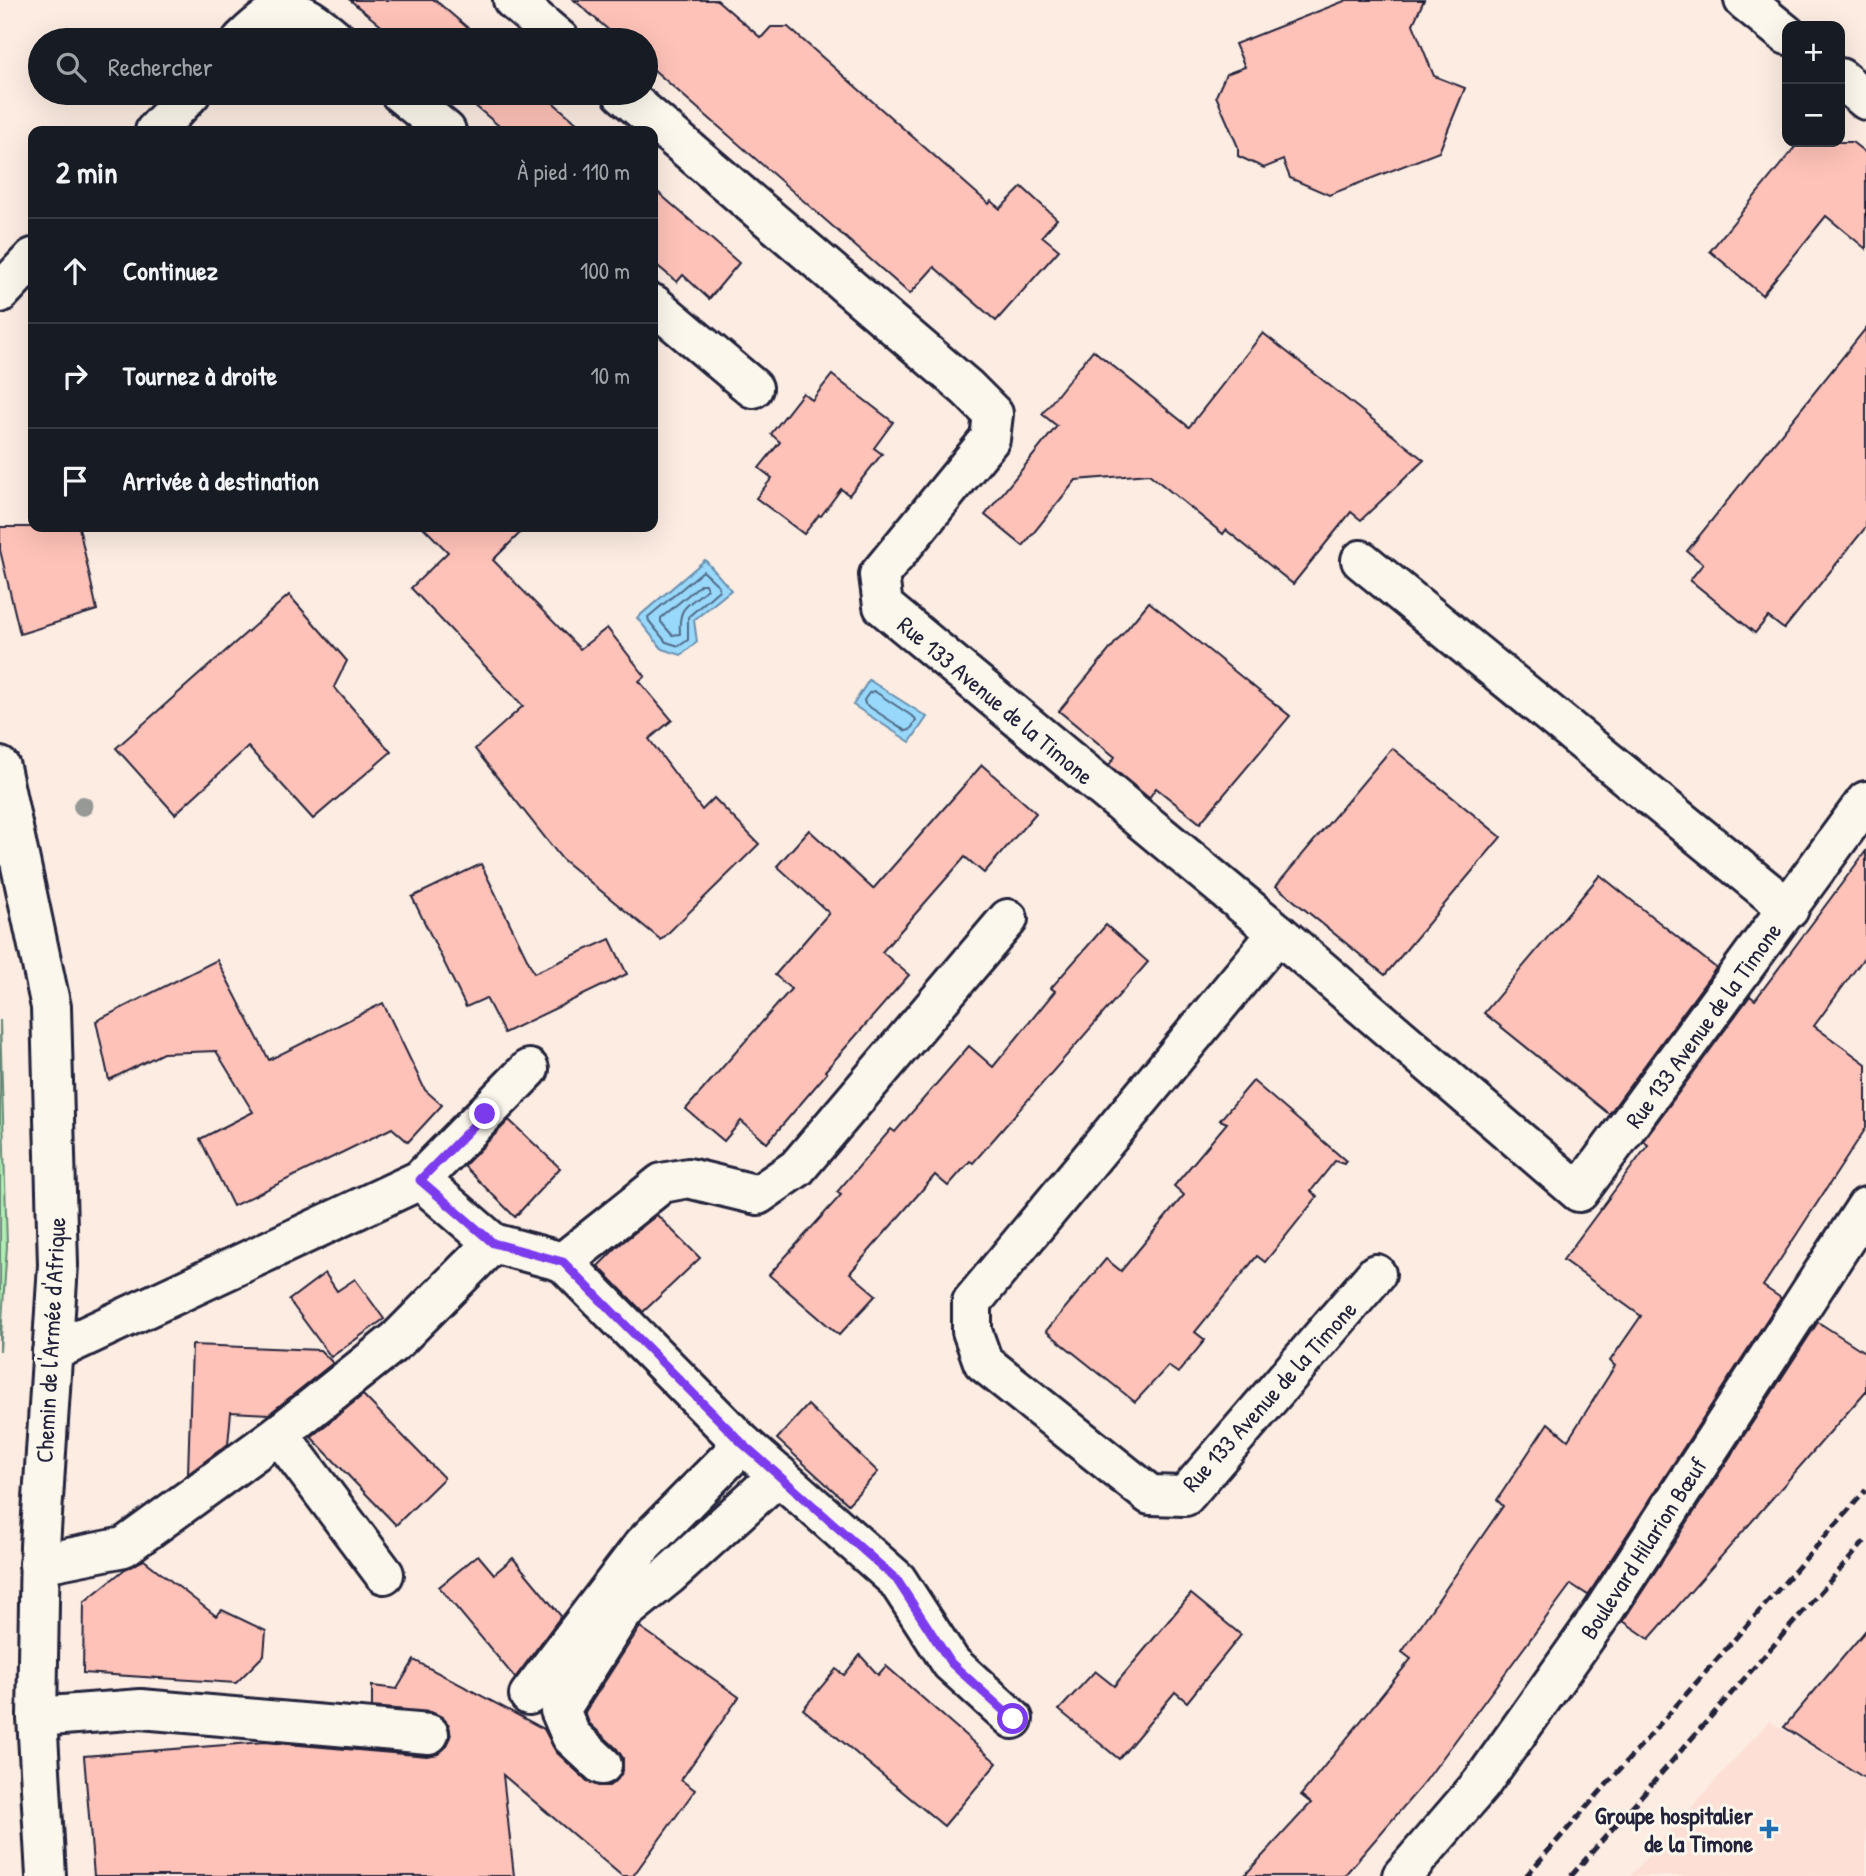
<!DOCTYPE html>
<html lang="fr">
<head>
<meta charset="utf-8">
<style>
  :root { --surface:#171b24; --page:#20242c; --text:#f1f3f6; --muted:#9ea1a6; --line:#363941 }
  body { margin:0; font-family:"Patrick Hand",sans-serif; background:var(--page); color:var(--text) }
  .controls { position:absolute; right:21px; top:21px; display:grid; overflow:hidden; border-radius:14px; box-shadow:0 7px 28px #0002 }
  .controls button { width:63px; height:63px; display:grid; place-items:center; padding:0; border:0; border-bottom:2px solid var(--line); background:var(--surface); color:var(--text); font:35px sans-serif }
  .stop { position:absolute; width:21px; height:21px; margin:-16px; border:5px solid #7c3aed; border-radius:50%; background:#fff }
  .stop.end { background:#7c3aed; border-color:#fff; box-shadow:0 2px 7px #0008 }
  .list { margin:0; padding:0; list-style:none }
  h2 { display:flex; justify-content:space-between; align-items:center; height:91px; margin:0; padding:0 28px; font-size:30px }
  h2 small { font-size:23px; font-weight:400; color:var(--muted) }
  .list li { display:grid; grid-template-columns:46px 1fr auto; gap:21px; align-items:center; box-sizing:border-box; height:105px; padding:0 28px; border-top:2px solid var(--line) }
  .list b { display:block; font-size:26px; white-space:nowrap }
  .list em { font-size:23px; font-style:normal; color:var(--muted) }
  .icon { flex:none; width:38px; height:38px; fill:none; stroke:currentColor; stroke-width:2; stroke-linecap:round; stroke-linejoin:round }
  .map { position:relative; flex:none; width:1866px; height:1876px; overflow:hidden }
  .search { position:absolute; background:var(--surface); box-shadow:0 7px 28px #0002; left:28px; top:28px; width:630px; height:77px; display:flex; align-items:center; gap:18px; box-sizing:border-box; padding:0 24px; border-radius:38px; color:var(--muted); font-size:26px }
  .panel { position:absolute; background:var(--surface); box-shadow:0 7px 28px #0002; left:28px; top:126px; width:630px; height:406px; border-radius:14px }
  .map>svg:first-child { display:block }
  .built { fill:#fddfd5 }
  .green { fill:#afedb3; stroke:#688877; stroke-width:2 }
  .water { fill:#98d8fa; stroke:#698fae; stroke-width:2 }
  .lines { fill:none; stroke-linecap:round; stroke-linejoin:round }
  .shore { stroke:#516b87; stroke-width:2 }
  .building { fill:#fec2b8; stroke:#22223b; stroke-width:2 }
  .minor-casing { stroke:#22223b; stroke-width:44 }
  .minor { stroke:#fbf7ec; stroke-width:38 }
  .rail { stroke:#22223b; stroke-width:5; stroke-dasharray:10 5; stroke-linecap:butt }
  .tree { fill:#979997 }
  .route { stroke:#7c3aed; stroke-width:9 }
  .poi-dot { fill:#1f6fb2; stroke:#fbf7ec; stroke-width:2.5 }
  .labels { text-anchor:middle; dominant-baseline:central; stroke-width:6; stroke-linejoin:round; paint-order:stroke }
  .street-label { font-size:24px; fill:#22223b; stroke:#fbf7ec }
  .poi-label { font-size:24px; font-weight:bold; fill:#22223b; stroke:#fbf7ec; text-anchor:end }
</style>
</head>
<body>
<div class="map">
<svg width="1866" height="1876" viewBox="0 0 1866 1876">
  <rect width="100%" height="100%" fill="#fcece2"/>
  <filter id="ink" filterUnits="userSpaceOnUse"><feTurbulence type="fractalNoise" baseFrequency=".0143" numOctaves="2"/><feDisplacementMap in="SourceGraphic" scale="14" xChannelSelector="R" yChannelSelector="G"/><feConvolveMatrix kernelMatrix="1 2 1 2 8 2 1 2 1" color-interpolation-filters="sRGB"/></filter>
  <g filter="url(#ink)">
    <polygon class="built" points="1769,1721 1866,1781 1866,1876 1630,1876"/>
    <polygon class="green" points="0,1020 7,1246 0,1351"/>
    <g class="water">
      <polygon points="705,560 731,590 694,620 697,642 681,655 662,649 637,618"/>
      <polygon points="869,680 927,717 910,742 853,705"/>
    </g>
    <g class="lines">
      <g class="shore">
        <polygon points="703,571 719,586 719,590 688,617 688,640 679,646 666,642 649,621 648,617"/>
        <path d="M701,584H705L707,589C687,607 678,605 680,634L672,635L661,622V618Z"/>
        <polygon points="874,691 915,718 916,721 910,730 906,731 865,704 864,700 869,693"/>
      </g>
    </g>
    <g class="building">
      <polygon points="350,0 435,0 482,40 398,40"/>
      <polygon points="574,0 717,0 761,38 771,27 788,27 989,204 991,201 1000,209 1022,187 1057,219 1042,236 1059,250 996,321 934,267 910,294 646,63 646,40 620,40"/>
      <polygon points="1347,0 1424,0 1413,24 1434,76 1465,88 1439,152 1329,195 1290,178 1283,160 1264,168 1238,156 1238,147 1216,96 1226,74 1245,67 1235,44"/>
      <polygon points="460,93 542,93 586,131 505,131"/>
      <polygon points="1799,142 1852,142 1866,153 1866,249 1826,216 1762,295 1710,251"/>
      <polygon points="653,188 739,263 709,299 683,275 677,282 653,262"/>
      <polygon points="1866,328 1866,527 1784,629 1768,617 1755,633 1690,580 1703,564 1687,551"/>
      <polygon points="1263,333 1424,460 1361,520 1351,512 1293,584 1226,530 1223,534 1149,474 1076,480 1023,546 985,515 1057,426 1042,414 1093,350 1189,427"/>
      <polygon points="832,375 893,422 874,448 882,454 849,495 841,489 821,516 819,515 804,534 756,498 772,478 759,468 780,442 771,434 803,393 812,400"/>
      <polygon points="0,527 79,527 97,610 20,634 0,550"/>
      <polygon points="423,527 526,527 493,560 580,649 607,628 645,676 639,681 672,720 649,739 702,810 714,798 759,844 661,940 562,859 475,749 523,706 411,588 448,552"/>
      <polygon points="289,595 347,661 334,687 391,752 313,819 248,747 175,814 116,748"/>
      <polygon points="1149,602 1290,716 1200,823 1156,788 1149,798 1109,765 1115,757 1059,711"/>
      <polygon points="1392,748 1501,837 1385,975 1276,886"/>
      <polygon points="982,765 1036,813 984,873 965,857 882,952 909,975 825,1071 827,1073 767,1143 741,1121 724,1141 686,1109 791,989 775,975 829,913 777,866 809,830 873,889"/>
      <polygon points="1866,851 1866,955 1814,1026 1866,1064 1866,1128 1763,1286 1781,1298 1588,1595 1571,1584 1424,1783 1344,1876 1244,1876 1311,1803 1301,1795 1411,1659 1402,1652 1503,1506 1497,1500 1548,1423 1568,1440 1615,1366 1610,1361 1641,1316 1563,1260 1648,1145 1643,1141 1750,996 1755,1000"/>
      <polygon points="481,864 534,973 610,939 627,974 504,1033 486,998 466,1007 412,897"/>
      <polygon points="1600,875 1716,968 1609,1114 1484,1013"/>
      <polygon points="1106,925 1148,962 973,1163 970,1161 948,1186 935,1175 850,1273 876,1295 839,1335 769,1275 841,1195 837,1192 891,1129 895,1132 969,1046 993,1067 1055,991 1051,988"/>
      <polygon points="217,960 269,1060 383,1003 425,1090 442,1105 408,1142 392,1128 233,1206 200,1139 253,1112 216,1051 163,1053 109,1080 96,1021"/>
      <polygon points="1253,1081 1346,1161 1344,1164 1335,1161 1311,1191 1317,1197 1265,1262 1257,1256 1195,1332 1205,1340 1178,1373 1168,1366 1135,1402 1046,1331 1106,1259 1121,1271 1184,1195 1174,1186 1227,1123 1220,1120"/>
      <polygon points="509,1120 560,1168 515,1217 464,1166"/>
      <polygon points="657,1215 700,1258 643,1312 598,1266 618,1246"/>
      <polygon points="325,1273 337,1291 355,1279 384,1319 331,1357 289,1300"/>
      <polygon points="1818,1322 1866,1353 1866,1391 1649,1639 1623,1621"/>
      <polygon points="192,1345 320,1350 333,1363 269,1414 231,1412 228,1444 188,1474"/>
      <polygon points="363,1395 444,1478 396,1525 311,1437"/>
      <polygon points="808,1405 878,1472 848,1504 777,1439"/>
      <polygon points="478,1555 494,1574 513,1558 561,1616 515,1678 439,1587"/>
      <polygon points="144,1560 216,1616 222,1610 266,1631 264,1655 236,1683 83,1673 84,1602 125,1569"/>
      <polygon points="1191,1594 1241,1635 1187,1702 1175,1692 1119,1759 1059,1710 1095,1671 1114,1686"/>
      <polygon points="640,1627 739,1697 681,1780 695,1790 633,1876 622,1876 503,1775 514,1876 94,1876 84,1756 264,1742 427,1756 438,1754 446,1747 451,1737 449,1725 442,1717 431,1712 372,1707 372,1686 397,1689 414,1660 544,1729 556,1752 587,1781 598,1786 609,1786 617,1780 623,1771 623,1758 617,1749 589,1723 585,1712"/>
      <polygon points="1866,1630 1866,1779 1784,1727"/>
      <polygon points="860,1655 878,1675 886,1666 997,1763 944,1826 803,1709 836,1669 844,1675"/>
    </g>
    <g class="lines">
      <defs>
        <g id="minor">
          <polyline points="513,0 560,40"/>
          <polyline points="1744,0 1787,35"/>
          <path d="M242,40C283,0 294,4 337,40"/>
          <polyline points="1840,78 1866,100"/>
          <polyline points="400,93 446,131"/>
          <polyline points="622,93 967,388 993,414 990,439 879,575 883,606 1278,933 1579,1192 1866,801"/>
          <polyline points="155,131 191,93"/>
          <polyline points="0,293 33,258"/>
          <polyline points="653,304 753,388"/>
          <polyline points="1361,560 1789,909"/>
          <polyline points="0,767 51,1007 58,1265 40,1546 37,1717 46,1876"/>
          <polyline points="1278,933 972,1302 972,1331 983,1362 1150,1495 1185,1496 1376,1274"/>
          <polyline points="420,1180 493,1243 563,1262 662,1183 688,1178 758,1195 797,1168 1008,919"/>
          <polyline points="563,1262 743,1444 897,1580 951,1663 1013,1719"/>
          <polyline points="52,1352 420,1180 529,1069"/>
          <polyline points="279,1434 384,1574"/>
          <polyline points="39,1564 124,1547 279,1434 397,1340 493,1243"/>
          <polyline points="529,1695 643,1545 743,1444"/>
          <polyline points="37,1717 141,1709 429,1734"/>
          <polyline points="602,1765 571,1736 560,1710 621,1614 669,1575 779,1475"/>
          <polyline points="1402,1876 1481,1784 1601,1615 1866,1207"/>
        </g>
      </defs>
      <use href="#minor" class="minor-casing"/>
      <use href="#minor" class="minor"/>
      <g class="rail">
        <polyline points="1526,1876 1866,1490"/>
        <polyline points="1571,1876 1866,1540"/>
      </g>
    </g>
    <circle class="tree" cx="83" cy="806" r="10"/>
  </g>
  <g class="lines" filter="url(#ink)">
    <polyline class="route" points="485,1114 420,1180 493,1243 563,1262 743,1444 897,1580 951,1663 1013,1719"/>
  </g>
  <path class="poi-dot" d="M1765.5 1818.5h7v7h7v7h-7v7h-7v-7h-7v-7h7z"/>
  <g class="labels">
    <g class="street-label">
      <text transform="translate(996 700) rotate(40)">Rue 133 Avenue de la Timone</text>
      <text transform="translate(1703 1025) rotate(-54)">Rue 133 Avenue de la Timone</text>
      <text transform="translate(50 1340) rotate(-87)">Chemin de l'Armée d'Afrique</text>
      <text transform="translate(1269 1396) rotate(-48)">Rue 133 Avenue de la Timone</text>
      <text transform="translate(1643 1548) rotate(-57)">Boulevard Hilarion Bœuf</text>
    </g>
    <g class="poi-label">
      <text x="1753" y="1815">Groupe hospitalier<tspan x="1753" dy="28">de la Timone</tspan></text>
    </g>
  </g>
</svg>
<div class="controls">
<button>+</button>
<button>−</button>
</div>
<div class="stop" style="left:1013px;top:1719px"></div>
<div class="stop end" style="left:485px;top:1114px"></div>
<div class="search"><svg class="icon" aria-label="search" viewBox="0 0 24 24"><circle cx="10" cy="10" r="6"/><path d="M15 15l6 6"/></svg>Rechercher</div>
<section class="panel">
<h2>2 min<small>À pied · 110 m</small></h2>
<ul class="list">
<li><svg class="icon" aria-label="ahead" viewBox="0 0 24 24"><path d="M12 20V5M6 11l6-6 6 6"/></svg><div><b>Continuez</b></div><em>100 m</em></li>
<li><svg class="icon" aria-label="right" viewBox="0 0 24 24"><path d="M7 20v-9h11M14 6l5 5-5 5"/></svg><div><b>Tournez à droite</b></div><em>10 m</em></li>
<li><svg class="icon" aria-label="arrive" viewBox="0 0 24 24"><path d="M6 21V4h12l-3 4 3 4H6"/></svg><div><b>Arrivée à destination</b></div></li>
</ul>
</section>
</div>
</body>
</html>
